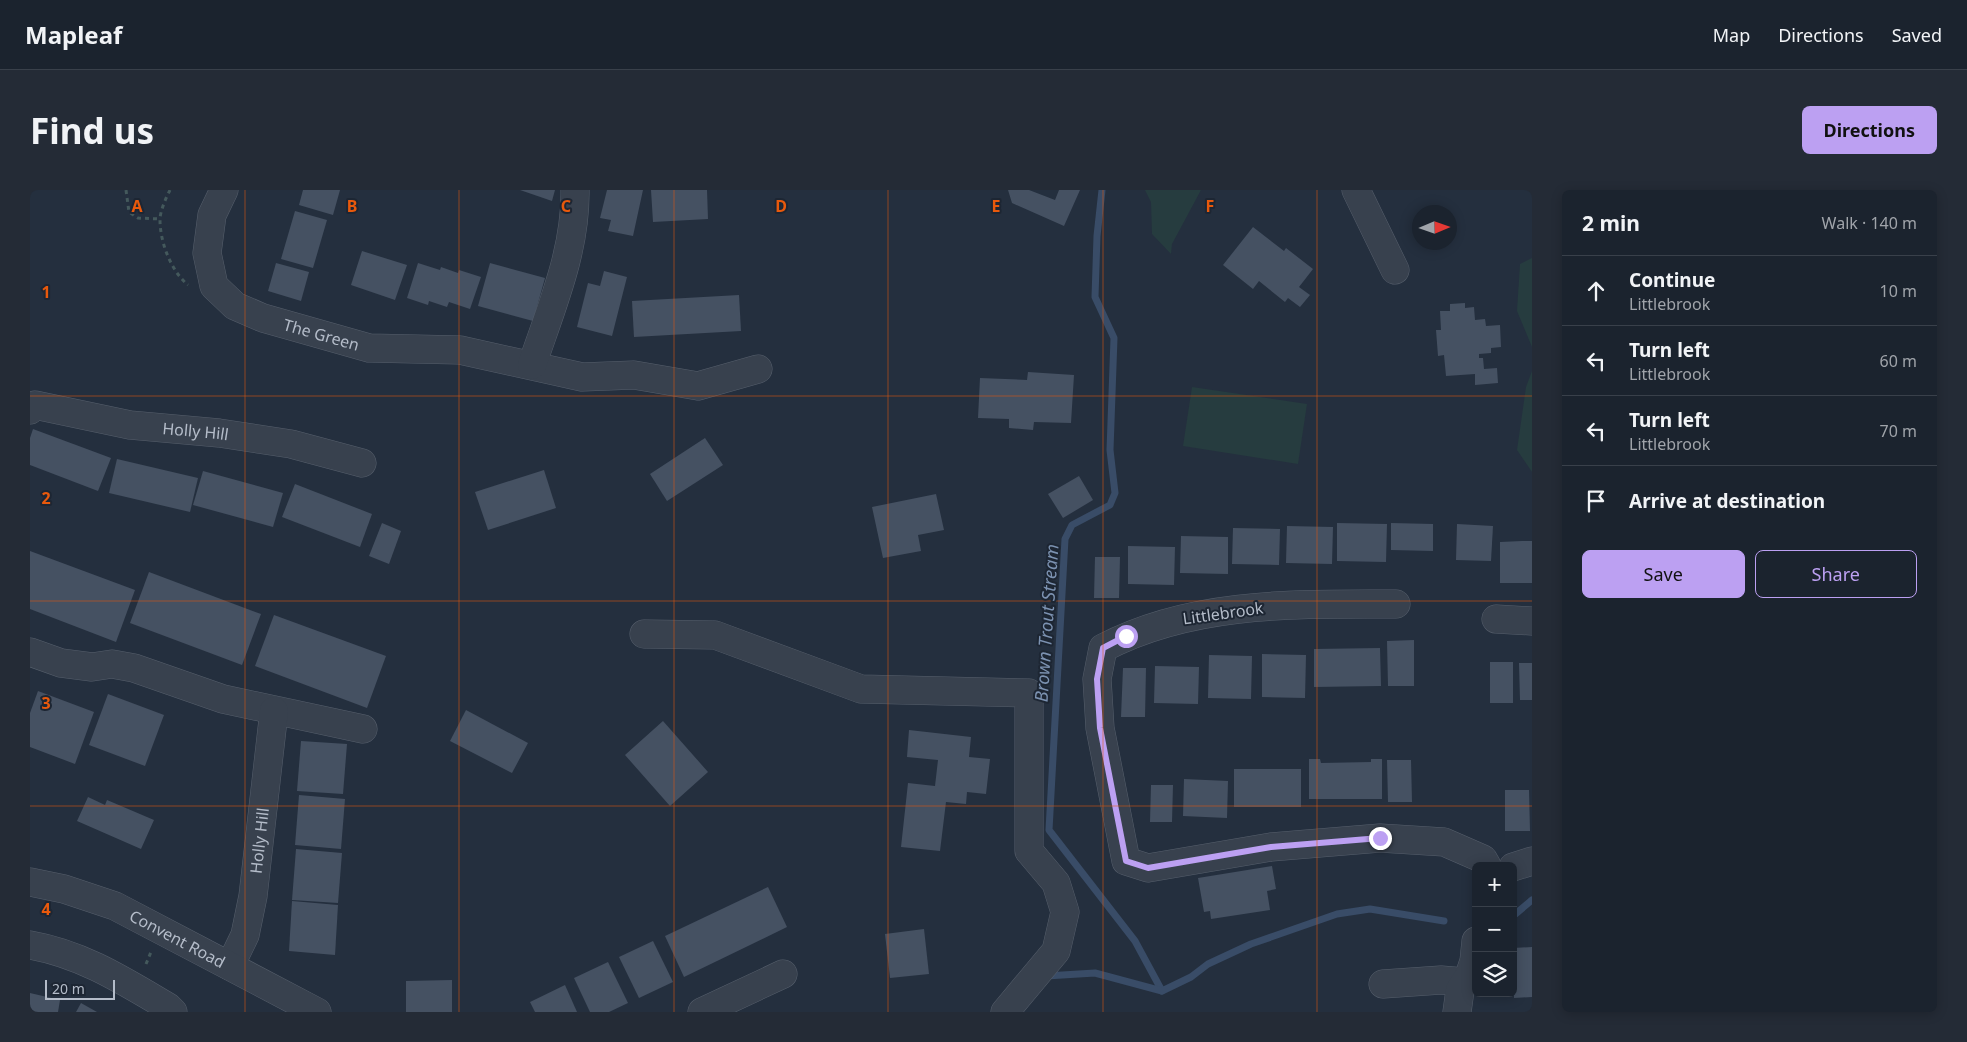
<!DOCTYPE html>
<html lang="en">
<head>
<meta charset="utf-8">
<style>
  :root { --surface:#1b232e; --page:#242b36; --text:#f1f3f6; --muted:#a0a4aa; --line:#39404a; --accent:#bca0f2 }
  body { margin:0; font-family:"Noto Sans",sans-serif; background:var(--page); color:var(--text) }
  .controls { position:absolute; right:15px; bottom:15px; display:grid; overflow:hidden; border-radius:8px; box-shadow:0 2px 12px #0003 }
  .controls button { width:45px; height:45px; display:grid; place-items:center; padding:0; border:0; border-bottom:1px solid var(--line); background:var(--surface); color:var(--text); font:25px sans-serif }
  .compass { position:absolute; left:1382px; top:15px; width:45px; height:45px; border-radius:50%; background:var(--surface); box-shadow:0 2px 12px #0003; rotate:88deg }
  .scale { position:absolute; left:15px; bottom:12px; width:70px; box-sizing:border-box; padding-left:5px; border:2px solid #b4bcc9; border-top:0; font-size:14px; line-height:18px; white-space:nowrap; color:#b4bcc9; -webkit-text-stroke:4px #1d2633; paint-order:stroke }
  .stop { position:absolute; width:15px; height:15px; margin:-11px; border:4px solid #bca0f2; border-radius:50%; background:#fff }
  .stop.end { background:#bca0f2; border-color:#fff; box-shadow:0 1px 5px #0008 }
  .list { margin:0; padding:0; list-style:none }
  h2 { display:flex; justify-content:space-between; align-items:center; height:65px; margin:0; padding:0 20px; font-size:21px }
  h2 small { font-size:16px; font-weight:400; color:var(--muted) }
  .list li { display:grid; grid-template-columns:32px 1fr auto; gap:15px; align-items:center; box-sizing:border-box; height:70px; padding:0 20px; border-top:1px solid var(--line) }
  .list b { display:block; font-size:19px; white-space:nowrap }
  .list p { margin:0; font-size:16px; white-space:nowrap; color:var(--muted) }
  .list em { font-size:16px; font-style:normal; color:var(--muted) }
  .actions { display:flex; gap:10px; padding:15px 20px }
  .actions a { flex:1; padding:11px 0; border:1px solid var(--accent); border-radius:8px; text-align:center; font-size:18px; color:var(--accent) }
  .actions .main { background:var(--accent); color:#111 }
  .icon { flex:none; width:28px; height:28px; fill:none; stroke:currentColor; stroke-width:2; stroke-linecap:round; stroke-linejoin:round }
  .map { position:relative; flex:none; width:1502px; height:822px; overflow:hidden; border-radius:8px }
  header { display:flex; align-items:center; gap:30px; box-sizing:border-box; height:70px; padding:0 25px; background:var(--surface); border-bottom:1px solid var(--line) }
  header strong { font-size:24px }
  nav { display:flex; gap:28px; margin-inline-start:auto; font-size:18px }
  .intro { display:flex; align-items:center; justify-content:space-between; box-sizing:border-box; height:120px; padding:0 30px }
  h1 { margin:0; font-size:35px }
  .button { padding:12px 22px; border-radius:8px; background:var(--accent); color:#111; font-size:18px; font-weight:700 }
  main { display:flex; gap:30px; padding:0 30px }
  aside { flex:1; background:var(--surface); border-radius:8px; box-shadow:0 2px 12px #0003 }
  .map>svg:first-child { display:block }
  .green { fill:#263c3f }
  .lines { fill:none; stroke-linecap:round; stroke-linejoin:round }
  .stream { stroke:#394c67; stroke-width:7 }
  .building { fill:#455162 }
  .minor-casing { stroke:#565f6c; stroke-width:29 }
  .tertiary-casing { stroke:#565f6c; stroke-width:29 }
  .path { stroke:#44595c; stroke-width:3; stroke-dasharray:4 4; stroke-linecap:butt }
  .minor { stroke:#38414e; stroke-width:28 }
  .tertiary { stroke:#38414e; stroke-width:28 }
  .route { stroke:#bca0f2; stroke-width:6 }
  .grid { fill:none; stroke:#e8590c; stroke-width:1; stroke-opacity:0.55 }
  .labels { text-anchor:middle; dominant-baseline:central; stroke-width:4; stroke-linejoin:round; paint-order:stroke }
  .street-label { font-size:16px; fill:#b4bcc9; stroke:#1d2633 }
  .water-label { font-size:18px; font-style:italic; fill:#7c92b1; stroke:#1d2633 }
  .grid-label { font-size:16px; text-anchor:middle; font-weight:bold; fill:#e8590c; stroke:#1d2633; stroke-width:4; stroke-linejoin:round; paint-order:stroke }
</style>
</head>
<body>
<header>
<strong>Mapleaf</strong>
<nav><a>Map</a><a>Directions</a><a>Saved</a></nav>
</header>
<div class="intro"><h1>Find us</h1><a class="button">Directions</a></div>
<main>
<div class="map">
<svg width="1502" height="822" viewBox="0 0 1502 822">
  <rect width="100%" height="100%" fill="#242f3e"/>
  <g class="green">
    <polygon points="1115,0 1171,0 1142,54 1141,64 1122,44 1121,12"/>
    <polygon points="1502,68 1502,157 1487,121 1490,74"/>
    <polygon points="1502,181 1502,282 1487,260 1496,197"/>
    <polygon points="1162,197 1277,214 1268,274 1153,256"/>
  </g>
  <g class="lines">
    <g class="stream">
      <polyline points="1072,0 1067,46 1065,107 1084,148 1080,260 1085,303 1080,315 1042,335 1035,349 1019,640 1105,751 1132,801"/>
      <polyline points="1483,726 1502,710"/>
      <polyline points="1016,786 1065,783 1132,801 1161,787 1178,774 1221,754 1307,724 1340,719 1414,731"/>
    </g>
  </g>
  <g class="building">
    <polygon points="273,0 310,0 303,25 269,15"/>
    <polygon points="490,0 525,0 522,11"/>
    <polygon points="577,0 613,0 603,46 578,41 581,30 570,28"/>
    <polygon points="621,0 677,0 678,29 623,32"/>
    <polygon points="978,0 999,0 1025,10 1029,0 1050,0 1034,36 982,13"/>
    <polygon points="265,21 297,30 283,78 251,69"/>
    <polygon points="1223,37 1254,61 1256,58 1283,79 1269,97 1280,105 1270,117 1258,108 1255,112 1229,91 1223,99 1193,75"/>
    <polygon points="332,61 377,75 365,110 321,95"/>
    <polygon points="246,73 279,82 271,111 238,101"/>
    <polygon points="388,73 410,80 411,77 428,83 429,80 451,87 440,119 419,112 417,117 399,111 398,115 377,108"/>
    <polygon points="460,73 515,88 503,131 448,116"/>
    <polygon points="574,81 597,87 582,146 547,137 558,93 570,96"/>
    <polygon points="709,105 711,141 604,147 602,111"/>
    <polygon points="1435,113 1435,118 1444,117 1445,130 1455,129 1456,136 1470,135 1471,157 1461,158 1461,163 1449,164 1449,168 1453,168 1454,179 1467,178 1468,193 1445,195 1445,184 1416,186 1414,165 1408,166 1406,140 1411,140 1410,121 1420,121 1420,114"/>
    <polygon points="998,182 1044,185 1041,233 1004,232 1003,240 979,238 979,229 948,228 950,188 997,190"/>
    <polygon points="3,239 81,268 68,301 0,275 0,248"/>
    <polygon points="675,248 693,275 637,311 620,284"/>
    <polygon points="87,269 168,288 160,322 79,303"/>
    <polygon points="514,280 526,318 458,340 445,302"/>
    <polygon points="173,281 253,303 243,337 163,315"/>
    <polygon points="1049,286 1063,310 1033,328 1018,304"/>
    <polygon points="265,294 342,324 330,357 252,327"/>
    <polygon points="906,304 914,340 888,345 891,361 853,368 842,317"/>
    <polygon points="352,333 371,341 359,374 339,366"/>
    <polygon points="1307,333 1357,334 1356,372 1307,371"/>
    <polygon points="1361,333 1403,334 1403,361 1361,360"/>
    <polygon points="1427,334 1463,336 1461,371 1426,370"/>
    <polygon points="1257,336 1303,337 1302,374 1256,373"/>
    <polygon points="1203,338 1250,339 1249,375 1202,374"/>
    <polygon points="1151,346 1198,347 1198,384 1150,383"/>
    <polygon points="1492,351 1502,351 1502,393 1470,393 1470,352"/>
    <polygon points="1098,356 1145,357 1144,395 1098,394"/>
    <polygon points="0,361 105,400 86,452 0,419"/>
    <polygon points="1065,367 1090,367 1089,408 1064,408"/>
    <polygon points="119,382 231,424 212,475 100,433"/>
    <polygon points="244,425 356,466 337,518 225,476"/>
    <polygon points="1384,450 1384,496 1358,496 1357,451"/>
    <polygon points="1350,458 1351,496 1284,497 1284,459"/>
    <polygon points="1232,464 1276,465 1275,508 1232,507"/>
    <polygon points="1179,465 1222,466 1221,509 1178,508"/>
    <rect x="1460" y="472" width="23" height="41"/>
    <polygon points="1489,473 1502,473 1502,510 1490,510"/>
    <polygon points="1125,476 1169,477 1168,514 1124,513"/>
    <polygon points="1093,478 1116,478 1115,527 1091,527"/>
    <polygon points="8,501 64,522 45,574 0,557 0,523"/>
    <polygon points="78,504 134,525 115,576 59,555"/>
    <polygon points="436,520 498,553 482,583 420,551"/>
    <polygon points="633,531 678,582 640,616 595,565"/>
    <polygon points="879,540 941,547 939,567 960,569 956,604 937,602 936,614 916,612 910,661 871,657 878,593 905,596 908,570 877,567"/>
    <polygon points="271,551 317,554 313,604 267,601"/>
    <polygon points="1279,569 1290,569 1291,573 1341,572 1341,569 1352,569 1352,609 1279,609"/>
    <polygon points="1357,570 1381,570 1382,612 1358,612"/>
    <rect x="1204" y="579" width="67" height="38"/>
    <polygon points="1154,589 1198,591 1197,628 1153,626"/>
    <polygon points="1121,595 1143,595 1142,632 1120,632"/>
    <polygon points="1475,600 1499,600 1500,641 1475,641"/>
    <polygon points="269,605 315,609 311,659 265,655"/>
    <polygon points="58,607 75,615 77,610 124,630 111,659 47,631"/>
    <polygon points="266,659 312,663 308,713 262,710"/>
    <polygon points="1242,676 1246,699 1237,701 1240,720 1181,729 1180,721 1174,722 1168,688"/>
    <polygon points="738,697 757,737 654,787 635,746"/>
    <polygon points="262,711 308,715 305,765 259,761"/>
    <polygon points="894,739 899,784 860,788 855,744"/>
    <polygon points="623,751 643,792 609,808 589,767"/>
    <polygon points="1502,757 1502,807 1484,808 1483,758"/>
    <polygon points="578,772 598,813 579,822 560,822 544,788"/>
    <polygon points="422,790 422,822 376,822 376,791"/>
    <polygon points="535,795 547,822 505,822 500,812"/>
    <polygon points="0,803 30,810 28,822 0,822"/>
    <polygon points="51,813 67,822 46,822"/>
  </g>
  <g class="lines">
    <defs>
      <g id="minor">
        <path id="s1" d="M194,0L182,25L177,63L184,96L205,116L233,128L339,158L430,160L552,187L604,185L668,196L728,179"/>
        <polyline points="1326,0 1365,80"/>
        <path d="M502,175C521,118 546,61 545,0"/>
        <path id="s2" d="M0,220L5,215L100,235L189,243L261,254L332,273"/>
        <path d="M1366,414C1267,414 1162,411 1073,458L1067,489L1070,538L1096,671L1118,678L1241,657L1350,648L1414,652L1453,669L1457,676"/>
        <polyline points="1466,429 1502,431"/>
        <polyline points="614,444 685,445 831,499 999,503 999,661 1026,693 1035,722 1026,761 975,822"/>
        <polyline points="0,462 31,473 62,477 82,474 104,478 193,509 333,539"/>
        <polyline points="1483,677 1502,671"/>
        <path d="M0,755C52,764 94,791 138,817L143,822"/>
        <path id="s3" d="M200,776L215,745L223,706L244,521"/>
        <polyline points="1353,794 1411,790 1435,792"/>
        <polyline points="672,822 753,784"/>
        <polyline points="1427,822 1430,800 1439,786 1444,771 1446,751"/>
      </g>
      <g id="tertiary">
        <path id="s4" d="M0,692L34,699L85,716L287,822"/>
      </g>
    </defs>
    <use href="#minor" class="minor-casing"/>
    <use href="#tertiary" class="tertiary-casing"/>
    <g class="path">
      <polyline points="96,0 99,22 108,28 130,29"/>
      <path d="M140,0C136,8 130,21 130,30C130,52 141,81 158,95"/>
      <polyline points="116,774 121,762"/>
    </g>
    <use href="#minor" class="minor"/>
    <use href="#tertiary" class="tertiary"/>
  </g>
  <g class="lines">
    <polyline class="route" points="1096,446 1073,458 1067,489 1070,538 1096,671 1118,678 1241,657 1350,648"/>
  </g>
  <path class="grid" d="M215,0V822M429,0V822M644,0V822M858,0V822M1073,0V822M1287,0V822M0,206H1502M0,411H1502M0,616H1502"/>
  <g class="labels">
    <g class="street-label">
      <text stroke="none"><textPath href="#s1" startOffset="220">The Green</textPath></text>
      <text stroke="none"><textPath href="#s2" startOffset="170">Holly Hill</textPath></text>
      <text transform="translate(1193 423) rotate(-8)">Littlebrook</text>
      <text stroke="none"><textPath href="#s3" startOffset="130">Holly Hill</textPath></text>
      <text stroke="none"><textPath href="#s4" startOffset="159">Convent Road</textPath></text>
    </g>
    <g class="water-label">
      <text transform="translate(1016 433) rotate(-86)">Brown Trout Stream</text>
    </g>
  </g>
  <g class="grid-label">
    <text x="107" y="22">A</text>
    <text x="322" y="22">B</text>
    <text x="536" y="22">C</text>
    <text x="751" y="22">D</text>
    <text x="966" y="22">E</text>
    <text x="1180" y="22">F</text>
    <text x="16" y="108">1</text>
    <text x="16" y="314">2</text>
    <text x="16" y="519">3</text>
    <text x="16" y="725">4</text>
  </g>
</svg>
<div class="controls">
<button>+</button>
<button>−</button>
<button><svg class="icon" aria-label="layers" viewBox="0 0 24 24"><path d="M12 4l9 5-9 5-9-5zM3 14l9 5 9-5"/></svg></button>
</div>
<svg class="compass" viewBox="-18 -18 36 36"><path d="M0-13l5 13h-10z" fill="#e53935"/><path d="M0 13l5-13h-10z" fill="#a0a4aa"/></svg>
<div class="scale">20 m</div>
<div class="stop" style="left:1096px;top:446px"></div>
<div class="stop end" style="left:1350px;top:648px"></div>
</div>
<aside>
<h2>2 min<small>Walk · 140 m</small></h2>
<ul class="list">
<li><svg class="icon" aria-label="ahead" viewBox="0 0 24 24"><path d="M12 20V5M6 11l6-6 6 6"/></svg><div><b>Continue</b><p>Littlebrook</p></div><em>10 m</em></li>
<li><svg class="icon" aria-label="left" viewBox="0 0 24 24"><path d="M17 20v-9H6M10 6l-5 5 5 5"/></svg><div><b>Turn left</b><p>Littlebrook</p></div><em>60 m</em></li>
<li><svg class="icon" aria-label="left" viewBox="0 0 24 24"><path d="M17 20v-9H6M10 6l-5 5 5 5"/></svg><div><b>Turn left</b><p>Littlebrook</p></div><em>70 m</em></li>
<li><svg class="icon" aria-label="arrive" viewBox="0 0 24 24"><path d="M6 21V4h12l-3 4 3 4H6"/></svg><div><b>Arrive at destination</b></div></li>
</ul>
<div class="actions"><a class="main">Save</a><a>Share</a></div>
</aside>
</main>
</body>
</html>
